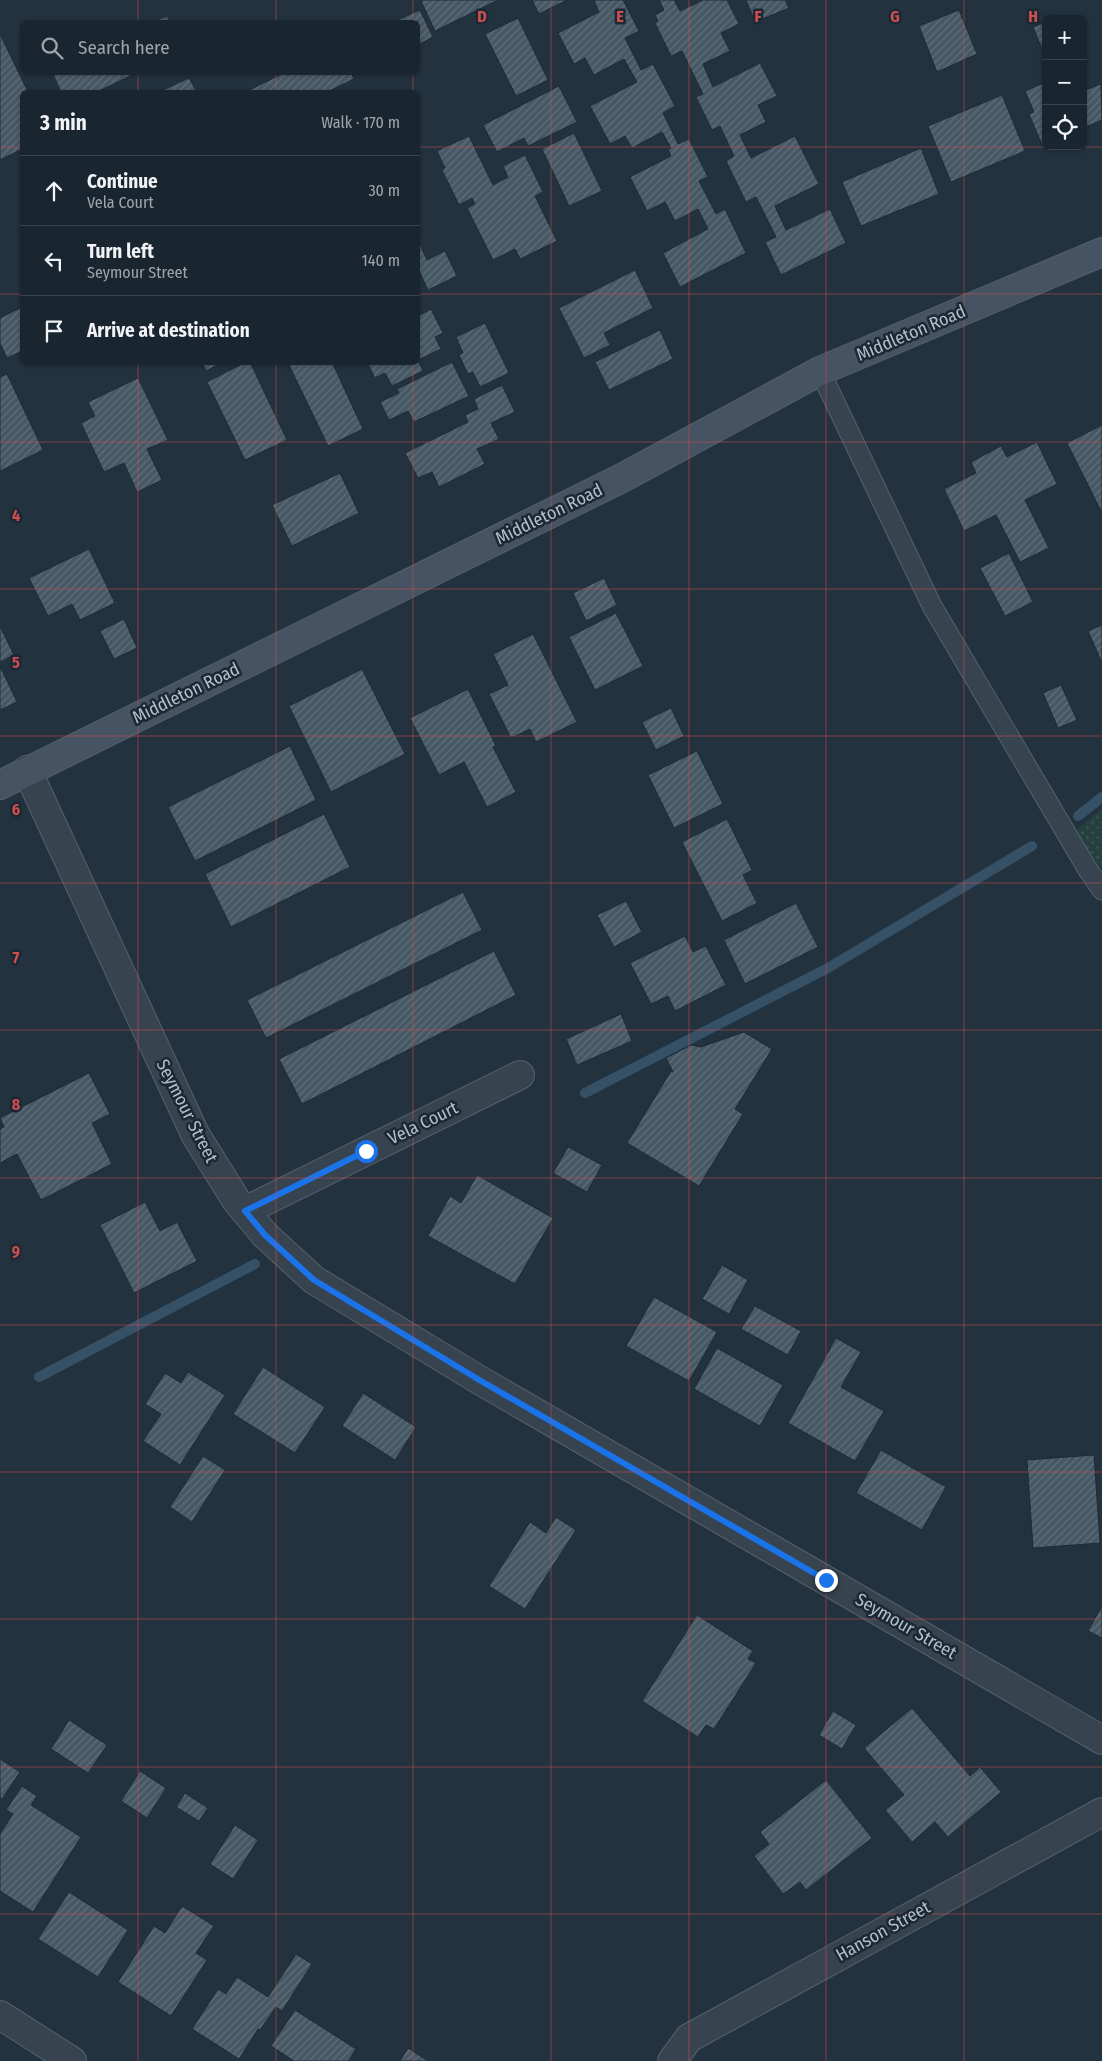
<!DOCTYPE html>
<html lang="en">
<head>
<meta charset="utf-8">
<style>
  :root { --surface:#1a262f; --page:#27323b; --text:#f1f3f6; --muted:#9fa5aa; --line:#38434b }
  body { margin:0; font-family:"Fira Sans Condensed",sans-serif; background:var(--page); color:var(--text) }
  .controls { position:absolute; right:15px; top:15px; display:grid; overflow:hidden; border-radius:8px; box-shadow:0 1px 4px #0004 }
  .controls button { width:45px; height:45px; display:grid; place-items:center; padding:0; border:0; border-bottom:1px solid var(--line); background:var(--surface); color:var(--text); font:25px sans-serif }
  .stop { position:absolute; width:15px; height:15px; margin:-11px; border:4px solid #1a73e8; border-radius:50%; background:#fff }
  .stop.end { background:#1a73e8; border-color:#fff; box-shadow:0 1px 5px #0008 }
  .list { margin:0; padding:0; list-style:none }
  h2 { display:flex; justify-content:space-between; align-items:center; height:65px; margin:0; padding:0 20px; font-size:21px }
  h2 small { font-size:16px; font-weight:400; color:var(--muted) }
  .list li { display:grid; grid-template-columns:32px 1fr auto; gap:15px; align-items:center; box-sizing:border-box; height:70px; padding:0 20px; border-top:1px solid var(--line) }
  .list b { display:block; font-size:19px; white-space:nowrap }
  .list p { margin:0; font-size:16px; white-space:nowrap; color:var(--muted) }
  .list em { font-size:16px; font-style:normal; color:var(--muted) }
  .icon { flex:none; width:28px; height:28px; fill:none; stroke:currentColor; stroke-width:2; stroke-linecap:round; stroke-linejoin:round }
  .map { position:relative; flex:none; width:1102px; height:2061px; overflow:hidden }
  .search { position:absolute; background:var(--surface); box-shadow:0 1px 4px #0004; left:20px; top:20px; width:400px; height:55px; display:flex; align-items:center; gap:12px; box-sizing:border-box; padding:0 18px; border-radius:8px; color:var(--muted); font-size:19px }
  .panel { position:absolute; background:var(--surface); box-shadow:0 1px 4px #0004; left:20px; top:90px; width:400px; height:275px; border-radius:8px }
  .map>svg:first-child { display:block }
  .grass { fill:url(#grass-dots) }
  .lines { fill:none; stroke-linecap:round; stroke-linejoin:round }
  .stream { stroke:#365066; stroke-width:10 }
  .building { fill:url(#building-hatch); stroke:#1e2b36 }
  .service-casing { stroke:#55626d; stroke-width:21 }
  .minor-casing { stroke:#55626d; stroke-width:30 }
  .tertiary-casing { stroke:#55626d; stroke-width:30 }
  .secondary-casing { stroke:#55626d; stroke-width:30 }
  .service { stroke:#37444f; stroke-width:19 }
  .minor { stroke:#37444f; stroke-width:28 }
  .tertiary { stroke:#37444f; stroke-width:28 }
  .secondary { stroke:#455362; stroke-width:28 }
  .route { stroke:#1a73e8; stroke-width:6 }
  .grid { fill:none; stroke:#cd4e50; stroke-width:1; stroke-opacity:0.55 }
  .labels { text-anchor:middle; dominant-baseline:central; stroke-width:5; stroke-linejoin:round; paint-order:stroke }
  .street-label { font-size:18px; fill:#b3bfca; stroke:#1c2934 }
  .grid-label { font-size:16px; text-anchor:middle; font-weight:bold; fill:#cd4e50; stroke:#1c2934; stroke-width:5; stroke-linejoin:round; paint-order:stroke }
</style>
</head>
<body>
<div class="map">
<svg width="1102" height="2061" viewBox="0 0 1102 2061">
  <defs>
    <pattern id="grass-dots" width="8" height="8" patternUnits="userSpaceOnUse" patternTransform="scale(1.25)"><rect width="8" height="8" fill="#254040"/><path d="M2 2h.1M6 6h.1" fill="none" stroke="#425a5a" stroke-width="1.8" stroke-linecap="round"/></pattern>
    <pattern id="building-hatch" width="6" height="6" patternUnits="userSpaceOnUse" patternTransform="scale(1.25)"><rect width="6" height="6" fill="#475865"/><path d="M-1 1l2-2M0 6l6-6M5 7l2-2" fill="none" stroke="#5f6e7a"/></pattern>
  </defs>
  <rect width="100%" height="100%" fill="#23323f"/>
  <polygon class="grass" points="1102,809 1102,867 1095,868 1075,831"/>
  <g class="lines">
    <g class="stream">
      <polyline points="1078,816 1102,797"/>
      <polyline points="585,1093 828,968 1032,846"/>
      <polyline points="39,1377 255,1264"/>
    </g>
  </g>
  <g class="building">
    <polygon points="423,0 498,0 435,31 421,1"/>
    <polygon points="532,0 567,0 539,14"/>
    <polygon points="594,0 623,0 639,31 625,38 641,70 653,64 675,106 663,113 678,144 689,139 708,177 699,181 716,214 725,209 746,253 680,287 663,253 708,229 698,209 675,221 665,202 647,211 630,177 671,156 668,150 671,148 662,132 632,148 625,136 610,144 590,106 637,82 624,59 594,75 585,58 574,64 558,33 599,12"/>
    <polygon points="659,0 674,0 680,11 703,0 727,0 739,24 721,33 730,51 703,64 713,87 760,63 777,96 758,105 766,122 740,135 751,158 795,136 819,184 775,206 786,230 830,209 846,243 781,275 765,242 776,237 756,197 746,202 726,161 734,156 720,126 712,130 696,97 703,94 682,51 671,56 655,23 658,21 655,15 664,10"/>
    <polygon points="746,0 785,0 789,8 755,22"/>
    <polygon points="420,10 433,37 418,45 418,22 393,22"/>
    <polygon points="959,10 977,54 937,72 919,26"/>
    <polygon points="167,16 170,22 153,22"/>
    <polygon points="518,18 548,80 516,96 485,34"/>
    <polygon points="1046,22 1046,56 1045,56 1033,27"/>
    <polygon points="0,34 28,92 22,92 22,149 0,160"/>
    <polygon points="52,72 138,72 97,92 61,92"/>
    <polygon points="286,72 351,72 354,79 327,92 245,92"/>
    <polygon points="189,78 197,92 159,92"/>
    <polygon points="1046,82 1046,144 1042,145 1029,114 1034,112 1025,91"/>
    <polygon points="1101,84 1102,120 1083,128 1083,91"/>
    <polygon points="559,86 577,122 528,146 524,138 497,152 483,125"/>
    <polygon points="1002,95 1025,151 951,182 928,126"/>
    <polygon points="574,133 602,191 569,206 542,149"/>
    <polygon points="469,136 493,185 508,177 503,166 525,155 543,192 535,196 557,241 520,259 515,249 493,260 467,208 475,204 472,198 459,205 442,170 445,168 437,151"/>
    <polygon points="921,148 939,194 861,226 842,182"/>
    <polygon points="418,240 427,260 445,251 457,276 428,290 420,273 418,274"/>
    <polygon points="635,270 653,308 604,333 610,345 584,358 559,308"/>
    <polygon points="22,307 22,351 7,358 0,343 0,318"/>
    <polygon points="431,309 443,333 435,337 441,349 418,360 423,371 392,386 385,373 375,378 367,362 418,362 418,316"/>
    <polygon points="485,323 509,373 480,387 473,372 468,374 459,355 463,353 456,337"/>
    <polygon points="660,330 673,359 609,390 595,362"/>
    <polygon points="202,362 223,362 206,371"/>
    <polygon points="246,362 250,362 287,440 245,460 207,382"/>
    <polygon points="294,362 332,362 363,429 328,446 289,365"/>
    <polygon points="452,362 469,396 414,422 408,411 389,420 380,402 399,393 397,389"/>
    <polygon points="7,374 43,450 0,471 0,377"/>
    <polygon points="138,378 168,440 147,449 162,480 137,492 124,463 104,472 81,423 95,416 88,402"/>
    <polygon points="502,385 515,412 491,423 499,439 477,449 485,464 439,487 432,472 418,478 405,453 468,422 465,415 478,409 474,399"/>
    <polygon points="1102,425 1102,513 1067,443"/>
    <polygon points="1037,442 1057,484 1025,500 1049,548 1020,562 996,515 964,531 944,489 976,473 971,462 1001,446 1007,457"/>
    <polygon points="340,473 359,513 292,546 272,505"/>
    <polygon points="89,549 115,603 80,620 72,604 48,616 29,578"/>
    <polygon points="1009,553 1033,602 1005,616 980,568"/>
    <polygon points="604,578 617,605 586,621 573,593"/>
    <polygon points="616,613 643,666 595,690 569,637"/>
    <polygon points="124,619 137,648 114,659 100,631"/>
    <polygon points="1102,625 1102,663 1088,631"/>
    <polygon points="0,626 14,655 0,662"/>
    <polygon points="533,634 577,722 536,742 530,729 511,738 489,694 508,685 493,654"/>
    <polygon points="0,666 17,702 0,710"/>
    <polygon points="362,669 405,754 331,792 289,706"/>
    <polygon points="1061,685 1077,720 1058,728 1043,693"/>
    <polygon points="468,689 496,746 493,747 516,792 487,807 464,762 439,775 410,718"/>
    <polygon points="671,708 684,736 656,750 642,722"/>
    <polygon points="290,746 316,800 195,861 168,807"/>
    <polygon points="697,751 723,804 674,828 648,775"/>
    <polygon points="324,814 350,867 231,927 205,874"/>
    <polygon points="727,819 752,870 743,875 757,903 722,921 682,842"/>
    <polygon points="463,892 482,930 266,1038 247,1000"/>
    <polygon points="626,901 642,932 614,947 597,915"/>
    <polygon points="796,903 818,947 745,984 724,940"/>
    <polygon points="685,936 693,952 706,946 726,985 675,1011 668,996 651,1004 630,963"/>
    <polygon points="494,951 516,995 302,1104 279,1059"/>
    <polygon points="621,1014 632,1041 577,1065 566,1039"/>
    <polygon points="744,1032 772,1049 735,1109 743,1114 699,1186 627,1143 671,1071 673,1072 666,1058 691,1045 701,1047"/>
    <polygon points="89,1073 110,1114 92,1123 112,1164 41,1200 17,1154 0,1163 0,1129 4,1127 0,1118"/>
    <polygon points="568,1147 602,1165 587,1192 553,1173"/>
    <polygon points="477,1175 553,1218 515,1284 428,1236 450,1196 461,1203"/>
    <polygon points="145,1202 160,1231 177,1222 197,1261 134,1293 100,1225"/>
    <polygon points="722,1265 748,1280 729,1314 702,1299"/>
    <polygon points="654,1297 717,1332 689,1381 626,1346"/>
    <polygon points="755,1306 801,1331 788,1355 741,1329"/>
    <polygon points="836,1338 861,1352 841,1387 884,1411 855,1461 788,1423"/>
    <polygon points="717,1348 783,1385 760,1426 694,1389"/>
    <polygon points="263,1367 325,1407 295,1453 233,1414"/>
    <polygon points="188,1372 225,1395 180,1465 143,1441 161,1414 145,1404 165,1373 181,1383"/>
    <polygon points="363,1393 416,1427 395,1460 342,1426"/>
    <polygon points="881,1450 946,1487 922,1530 856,1493"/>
    <polygon points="1094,1455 1100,1543 1033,1548 1027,1460"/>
    <polygon points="203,1456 225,1470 192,1522 170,1507"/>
    <polygon points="556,1517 576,1530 525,1609 489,1586 530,1522 546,1533"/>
    <polygon points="1102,1606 1102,1638 1088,1631"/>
    <polygon points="697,1615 753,1651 748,1659 756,1663 714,1729 706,1725 698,1737 642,1701"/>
    <polygon points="912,1708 970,1776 980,1767 1001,1792 948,1837 935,1822 912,1842 885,1810 904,1795 864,1748"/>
    <polygon points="833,1711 856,1725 842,1749 819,1735"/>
    <polygon points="69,1720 107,1745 88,1773 51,1749"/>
    <polygon points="0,1759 20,1772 2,1799 0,1797"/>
    <polygon points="140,1771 166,1788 147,1818 121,1801"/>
    <polygon points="826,1780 872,1838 806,1890 800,1882 783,1894 754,1856 769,1844 760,1832"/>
    <polygon points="22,1786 37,1796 31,1805 81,1837 33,1912 0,1891 0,1834 13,1814 6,1810"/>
    <polygon points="185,1793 208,1808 199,1821 176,1807"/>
    <polygon points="235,1825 258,1840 233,1879 210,1864"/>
    <polygon points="69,1892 128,1930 98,1977 38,1939"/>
    <polygon points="182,1906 214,1926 196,1953 207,1960 171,2016 118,1982 154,1926 165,1933"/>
    <polygon points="296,1954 312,1964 282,2011 276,2007 260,2030 258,2029 239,2059 192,2029 218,1989 226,1994 237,1977 268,1997"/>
    <polygon points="295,2010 356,2049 348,2061 294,2061 271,2046"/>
    <polygon points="408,2048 428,2061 400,2061"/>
  </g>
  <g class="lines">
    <defs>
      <polyline id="service" points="820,371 932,606 1088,870 1102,890"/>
      <g id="minor">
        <polyline points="245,1211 520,1075"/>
        <polyline points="0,2015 72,2061"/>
        <polyline points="672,2061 689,2038 1102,1812"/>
      </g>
      <polyline id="tertiary" points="27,770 195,1134 236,1200 265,1235 314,1280 481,1381 1102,1740"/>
      <polyline id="secondary" points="0,785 622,478 820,371 1102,252"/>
    </defs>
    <use href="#service" class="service-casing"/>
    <use href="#minor" class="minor-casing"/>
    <use href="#tertiary" class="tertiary-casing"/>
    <use href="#secondary" class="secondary-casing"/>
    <use href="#service" class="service"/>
    <use href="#minor" class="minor"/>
    <use href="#tertiary" class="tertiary"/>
    <use href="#secondary" class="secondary"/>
  </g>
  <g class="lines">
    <polyline class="route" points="366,1151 245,1211 265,1235 314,1280 481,1381 826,1580"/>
  </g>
  <path class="grid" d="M138,0V22M276,0V22M413,0V22M551,0V2061M689,0V2061M826,0V2061M964,0V2061M138,72V92M276,72V92M413,72V92M0,147H22M418,147H1102M0,294H22M418,294H1102M138,362V2061M276,362V2061M413,362V2061M0,442H1102M0,589H1102M0,736H1102M0,883H1102M0,1030H1102M0,1178H1102M0,1325H1102M0,1472H1102M0,1619H1102M0,1767H1102M0,1914H1102"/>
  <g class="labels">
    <g class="street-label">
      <text transform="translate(911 333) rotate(-23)">Middleton Road</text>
      <text transform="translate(549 514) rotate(-26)">Middleton Road</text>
      <text transform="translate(186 693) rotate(-26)">Middleton Road</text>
      <text transform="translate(187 1111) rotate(63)">Seymour Street</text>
      <text transform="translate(423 1123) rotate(-26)">Vela Court</text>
      <text transform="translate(906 1626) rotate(30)">Seymour Street</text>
      <text transform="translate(883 1931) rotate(-29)">Hanson Street</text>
    </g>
  </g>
  <g class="grid-label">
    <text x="482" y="22">D</text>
    <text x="620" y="22">E</text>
    <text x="758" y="22">F</text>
    <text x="895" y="22">G</text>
    <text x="1033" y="22">H</text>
    <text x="16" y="521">4</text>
    <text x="16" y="668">5</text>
    <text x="16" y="815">6</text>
    <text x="16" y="963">7</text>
    <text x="16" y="1110">8</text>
    <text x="16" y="1257">9</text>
  </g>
</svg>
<div class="controls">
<button>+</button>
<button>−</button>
<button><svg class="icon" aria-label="locate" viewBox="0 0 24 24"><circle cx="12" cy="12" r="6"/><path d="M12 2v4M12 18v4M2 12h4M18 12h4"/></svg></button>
</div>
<div class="stop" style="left:366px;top:1151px"></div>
<div class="stop end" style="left:826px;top:1580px"></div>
<div class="search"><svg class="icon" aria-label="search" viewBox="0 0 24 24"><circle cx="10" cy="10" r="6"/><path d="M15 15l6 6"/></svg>Search here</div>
<section class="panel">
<h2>3 min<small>Walk · 170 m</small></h2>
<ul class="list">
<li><svg class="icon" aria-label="ahead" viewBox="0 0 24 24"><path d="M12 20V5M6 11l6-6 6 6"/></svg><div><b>Continue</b><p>Vela Court</p></div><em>30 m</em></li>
<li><svg class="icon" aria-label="left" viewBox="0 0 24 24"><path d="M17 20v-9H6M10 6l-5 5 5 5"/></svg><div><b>Turn left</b><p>Seymour Street</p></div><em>140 m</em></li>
<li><svg class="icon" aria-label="arrive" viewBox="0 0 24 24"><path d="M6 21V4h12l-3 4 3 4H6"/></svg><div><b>Arrive at destination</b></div></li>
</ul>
</section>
</div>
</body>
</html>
